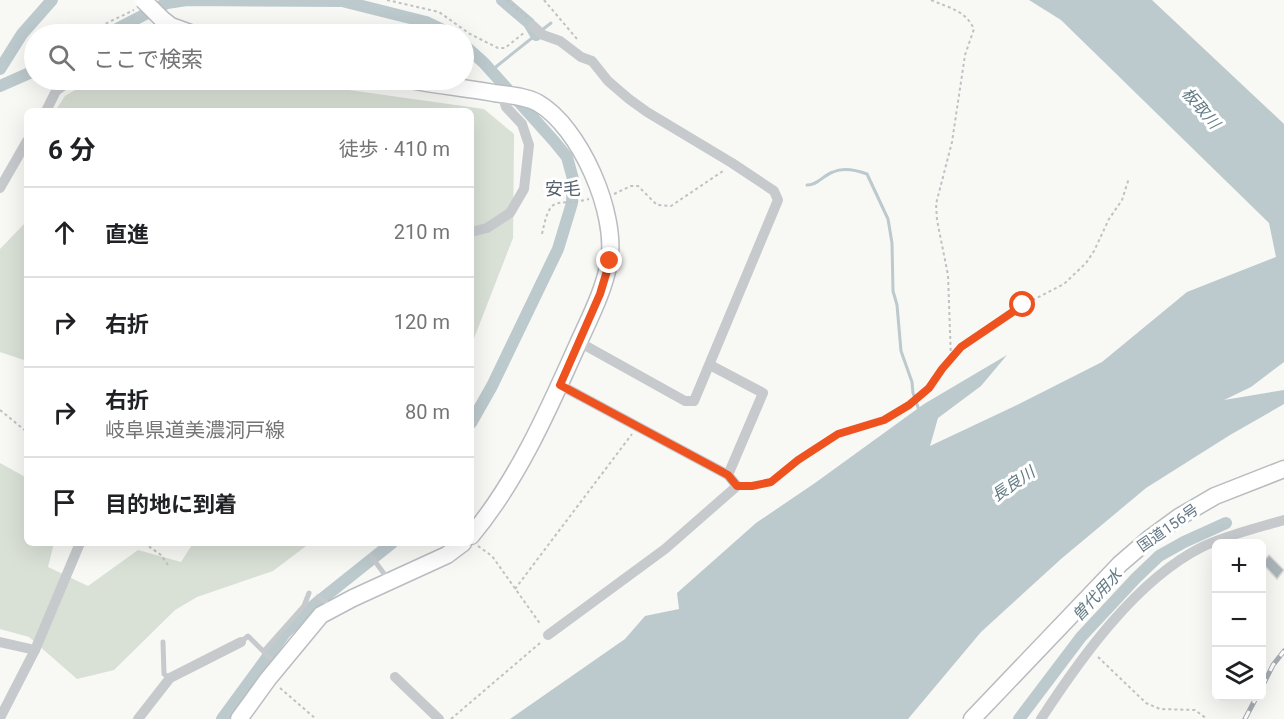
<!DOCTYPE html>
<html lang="ja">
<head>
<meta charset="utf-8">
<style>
  :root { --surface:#fff; --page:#f6f6f6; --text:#202124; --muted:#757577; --line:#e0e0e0 }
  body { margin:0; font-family:Roboto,"Noto Sans JP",sans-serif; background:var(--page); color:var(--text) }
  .controls { position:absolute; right:18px; bottom:18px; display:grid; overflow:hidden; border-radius:9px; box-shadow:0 6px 24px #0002 }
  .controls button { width:54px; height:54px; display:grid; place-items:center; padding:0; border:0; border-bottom:2px solid var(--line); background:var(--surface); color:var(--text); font:30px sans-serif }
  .stop { position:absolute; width:18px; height:18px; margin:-14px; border:4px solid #ee521f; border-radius:50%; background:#fff }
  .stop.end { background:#ee521f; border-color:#fff; box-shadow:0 2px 6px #0008 }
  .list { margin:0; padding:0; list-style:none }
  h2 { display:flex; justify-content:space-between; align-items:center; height:78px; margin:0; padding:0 24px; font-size:26px }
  h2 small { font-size:20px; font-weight:400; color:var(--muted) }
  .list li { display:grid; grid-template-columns:39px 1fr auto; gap:18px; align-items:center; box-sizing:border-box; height:90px; padding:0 24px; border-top:2px solid var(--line) }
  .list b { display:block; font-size:22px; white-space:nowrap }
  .list p { margin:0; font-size:20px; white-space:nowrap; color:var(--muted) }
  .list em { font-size:20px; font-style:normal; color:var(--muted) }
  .icon { flex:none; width:33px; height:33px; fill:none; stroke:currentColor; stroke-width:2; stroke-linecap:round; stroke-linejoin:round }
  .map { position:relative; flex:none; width:1284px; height:719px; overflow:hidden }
  .search { position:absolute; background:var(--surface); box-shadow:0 6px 24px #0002; left:24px; top:24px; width:450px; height:66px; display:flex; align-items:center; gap:15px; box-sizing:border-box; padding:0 21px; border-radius:33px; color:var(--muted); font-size:22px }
  .panel { position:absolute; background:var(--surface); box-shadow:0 6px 24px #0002; left:24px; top:108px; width:450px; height:438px; border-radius:9px }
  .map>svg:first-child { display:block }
  .green { fill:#d9e0d6 }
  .water { fill:#bcc9cd }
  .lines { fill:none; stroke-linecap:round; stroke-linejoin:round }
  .stream { stroke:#bcc9cd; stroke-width:3 }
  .canal { stroke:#bcc9cd; stroke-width:12 }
  .building { fill:#acb5ba; stroke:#dadad7; stroke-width:1.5 }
  .primary-casing { stroke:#b9bdc1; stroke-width:19 }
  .trunk-casing { stroke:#b8bcbf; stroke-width:19 }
  .path { stroke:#bfc2c4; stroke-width:2; stroke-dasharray:3 3; stroke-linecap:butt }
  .service { stroke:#c6cacd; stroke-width:5 }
  .minor { stroke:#c6cacd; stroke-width:10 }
  .primary { stroke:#fff; stroke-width:16 }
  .trunk { stroke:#fff; stroke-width:16 }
  .rail-casing { stroke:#a6acb2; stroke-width:5 }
  .rail { stroke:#fff; stroke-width:3; stroke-dasharray:9; stroke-linecap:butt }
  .primary-bridge-casing { stroke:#b9bdc1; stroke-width:19; stroke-linecap:butt }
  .primary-bridge { stroke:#fff; stroke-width:16 }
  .route { stroke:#ee521f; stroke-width:8 }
  .labels { text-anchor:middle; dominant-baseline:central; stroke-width:6; stroke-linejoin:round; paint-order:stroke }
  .street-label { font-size:15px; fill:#657888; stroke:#fff }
  .water-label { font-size:16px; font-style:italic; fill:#617a83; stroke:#fff }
  .quarter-label { font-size:18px; fill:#54616c; stroke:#fff }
</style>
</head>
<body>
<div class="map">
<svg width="1284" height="719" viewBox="0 0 1284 719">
  <rect width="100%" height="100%" fill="#f8f8f5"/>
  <g class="green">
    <polygon points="92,80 278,80 484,109 514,134 513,238 471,346 471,111 55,111 65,96"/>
    <polygon points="27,221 27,361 0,352 0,249"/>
    <polygon points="0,463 27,478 27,543 54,543 48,567 88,586 138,550 181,562 193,543 310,543 273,571 197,597 175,610 114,670 77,679 29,637 0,629"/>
  </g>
  <polygon class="water" points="1029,0 1152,0 1284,124 1284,362 1251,387 1224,400 1284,390 1284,404 1230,435 1146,488 1061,559 981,632 908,719 510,719 625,639 645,616 679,609 677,593 756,523 815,483 924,404 1007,355 981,386 938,418 930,446 1017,405 1102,362 1187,292 1276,257 1269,223 1061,20"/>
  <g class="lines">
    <g class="stream">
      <polyline points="542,30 551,23"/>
      <polyline points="492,70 537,34"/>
      <path d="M807,185C818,185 822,176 833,172C844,167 856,170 867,174L888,219L892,243L893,291L897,305L901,351L912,382L913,393L919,410"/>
    </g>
    <g class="canal">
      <polyline points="502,0 529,23 536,35"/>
      <polyline points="107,34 167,3 187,0 342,1 426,22 451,34"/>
      <polyline points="464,45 484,63 554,141 567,157 573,179 572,203 558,249 492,386 471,423"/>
      <polyline points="0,69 22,34 52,0"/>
      <polyline points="0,86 34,71"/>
      <polyline points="222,719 285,633 313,606 392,543"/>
      <polyline points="1019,719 1081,637 1136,578 1159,556 1184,542 1226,523"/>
    </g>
  </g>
  <polygon class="building" points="1269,555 1284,570 1277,579 1262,563"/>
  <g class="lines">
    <defs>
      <g id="primary">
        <polyline points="162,19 171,26 193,34"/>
        <path d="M409,80C437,85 466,88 494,93C508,95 526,96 538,103C580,127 618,214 609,262C604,291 589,319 577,346C548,411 517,481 471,536"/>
        <polyline points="239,719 268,679 321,615 353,598 447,555 463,543"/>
      </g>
      <polyline id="trunk" points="972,719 1120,564 1149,539 1179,517 1215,496 1284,469"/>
    </defs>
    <use href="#primary" class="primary-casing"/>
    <use href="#trunk" class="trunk-casing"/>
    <g class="path">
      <polyline points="387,0 439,12 470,34 498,48 505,48 525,32"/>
      <polyline points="507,0 528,18"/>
      <polyline points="544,0 577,39"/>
      <path d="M931,0C949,8 965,10 974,29L965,55L952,142L936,204L937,220L948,275L951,359"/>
      <polyline points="84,34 134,10"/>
      <polyline points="614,194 631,186 638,186 657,205 671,206 723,171"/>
      <path d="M542,234C551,191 555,208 589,199"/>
      <polyline points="0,410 27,432"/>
      <polyline points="747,486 771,482 798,460 838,434 884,420 909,405 929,388 942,369 961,347 1023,305 1064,284 1086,263 1094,251 1109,219 1122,200 1129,178"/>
      <polyline points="144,543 161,555 168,565"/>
      <polyline points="478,546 492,556 541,625"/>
      <polyline points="515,589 632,434"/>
      <polyline points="1098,657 1146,703 1160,709 1195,710 1207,719"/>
      <polyline points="280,688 316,719"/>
      <polyline points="451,719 540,643"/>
    </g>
    <g class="service">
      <polyline points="371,556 388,579"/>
      <polyline points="318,597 326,602 330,609"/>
      <polyline points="163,642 164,674 170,678"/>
      <polyline points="241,642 248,636 270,658"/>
      <polyline points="264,651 304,606 309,593"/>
    </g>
    <g class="minor">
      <polyline points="533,26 543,35 560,41 581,57 592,61 608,81 629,99 647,112 732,163 774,191 778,200 694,401 685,401 579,342"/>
      <polyline points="156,34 171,26"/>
      <polyline points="46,111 56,91 71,80"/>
      <polyline points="0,188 27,141"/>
      <polyline points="471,232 487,228 510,213 524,189 529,145 522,124 506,107 502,94"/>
      <polyline points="560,385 728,475 763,393 710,365"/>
      <polyline points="548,635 665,549 737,486 728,475"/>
      <polyline points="0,642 35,650"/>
      <polyline points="395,677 439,719"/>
      <polyline points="0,718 35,650 80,543"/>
      <polyline points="138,719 170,678 241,642"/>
      <path d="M1041,719C1080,659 1136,580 1202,547C1227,535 1257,528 1284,520"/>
    </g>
    <use href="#primary" class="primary"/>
    <use href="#trunk" class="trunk"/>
    <defs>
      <g id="rail">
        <polyline points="1262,687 1273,665 1284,651"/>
        <polyline points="1245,719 1257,696"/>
      </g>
    </defs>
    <use href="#rail" class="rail-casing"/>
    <use href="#rail" class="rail"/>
    <defs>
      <polyline id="primary-bridge" points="143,0 162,19"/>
    </defs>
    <use href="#primary-bridge" class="primary-bridge-casing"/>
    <use href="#primary-bridge" class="primary-bridge"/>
  </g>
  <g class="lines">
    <polyline class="route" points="610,261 600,294 560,385 728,475 737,486 752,486 771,482 798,460 838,434 884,420 909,405 929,388 942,369 961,347 1023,305"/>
  </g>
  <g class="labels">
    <g class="street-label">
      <text transform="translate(1168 528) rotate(-35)">国道156号</text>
    </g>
    <g class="water-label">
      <text transform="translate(1201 108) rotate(49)">板取川</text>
      <text transform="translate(1013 484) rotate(-34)">長良川</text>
      <text transform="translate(1097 595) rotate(-47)">曽代用水</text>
    </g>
    <g class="quarter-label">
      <text x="563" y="188">安毛</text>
    </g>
  </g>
</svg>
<div class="controls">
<button>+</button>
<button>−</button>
<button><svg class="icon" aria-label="layers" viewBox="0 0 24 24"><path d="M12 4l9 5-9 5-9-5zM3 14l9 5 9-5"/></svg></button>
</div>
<div class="stop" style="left:1023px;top:305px"></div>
<div class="stop end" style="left:610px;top:261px"></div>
<div class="search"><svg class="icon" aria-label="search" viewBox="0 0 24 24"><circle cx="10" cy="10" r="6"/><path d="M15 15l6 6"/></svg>ここで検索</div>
<section class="panel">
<h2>6 分<small>徒歩 · 410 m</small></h2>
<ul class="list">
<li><svg class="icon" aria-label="ahead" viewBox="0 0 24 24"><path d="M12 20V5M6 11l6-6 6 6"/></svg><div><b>直進</b></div><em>210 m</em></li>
<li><svg class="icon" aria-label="right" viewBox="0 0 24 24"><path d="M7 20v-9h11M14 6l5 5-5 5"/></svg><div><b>右折</b></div><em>120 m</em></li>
<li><svg class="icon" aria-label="right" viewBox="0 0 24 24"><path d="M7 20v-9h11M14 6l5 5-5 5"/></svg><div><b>右折</b><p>岐阜県道美濃洞戸線</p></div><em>80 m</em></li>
<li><svg class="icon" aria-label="arrive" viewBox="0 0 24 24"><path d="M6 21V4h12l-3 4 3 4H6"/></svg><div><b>目的地に到着</b></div></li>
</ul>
</section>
</div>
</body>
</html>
